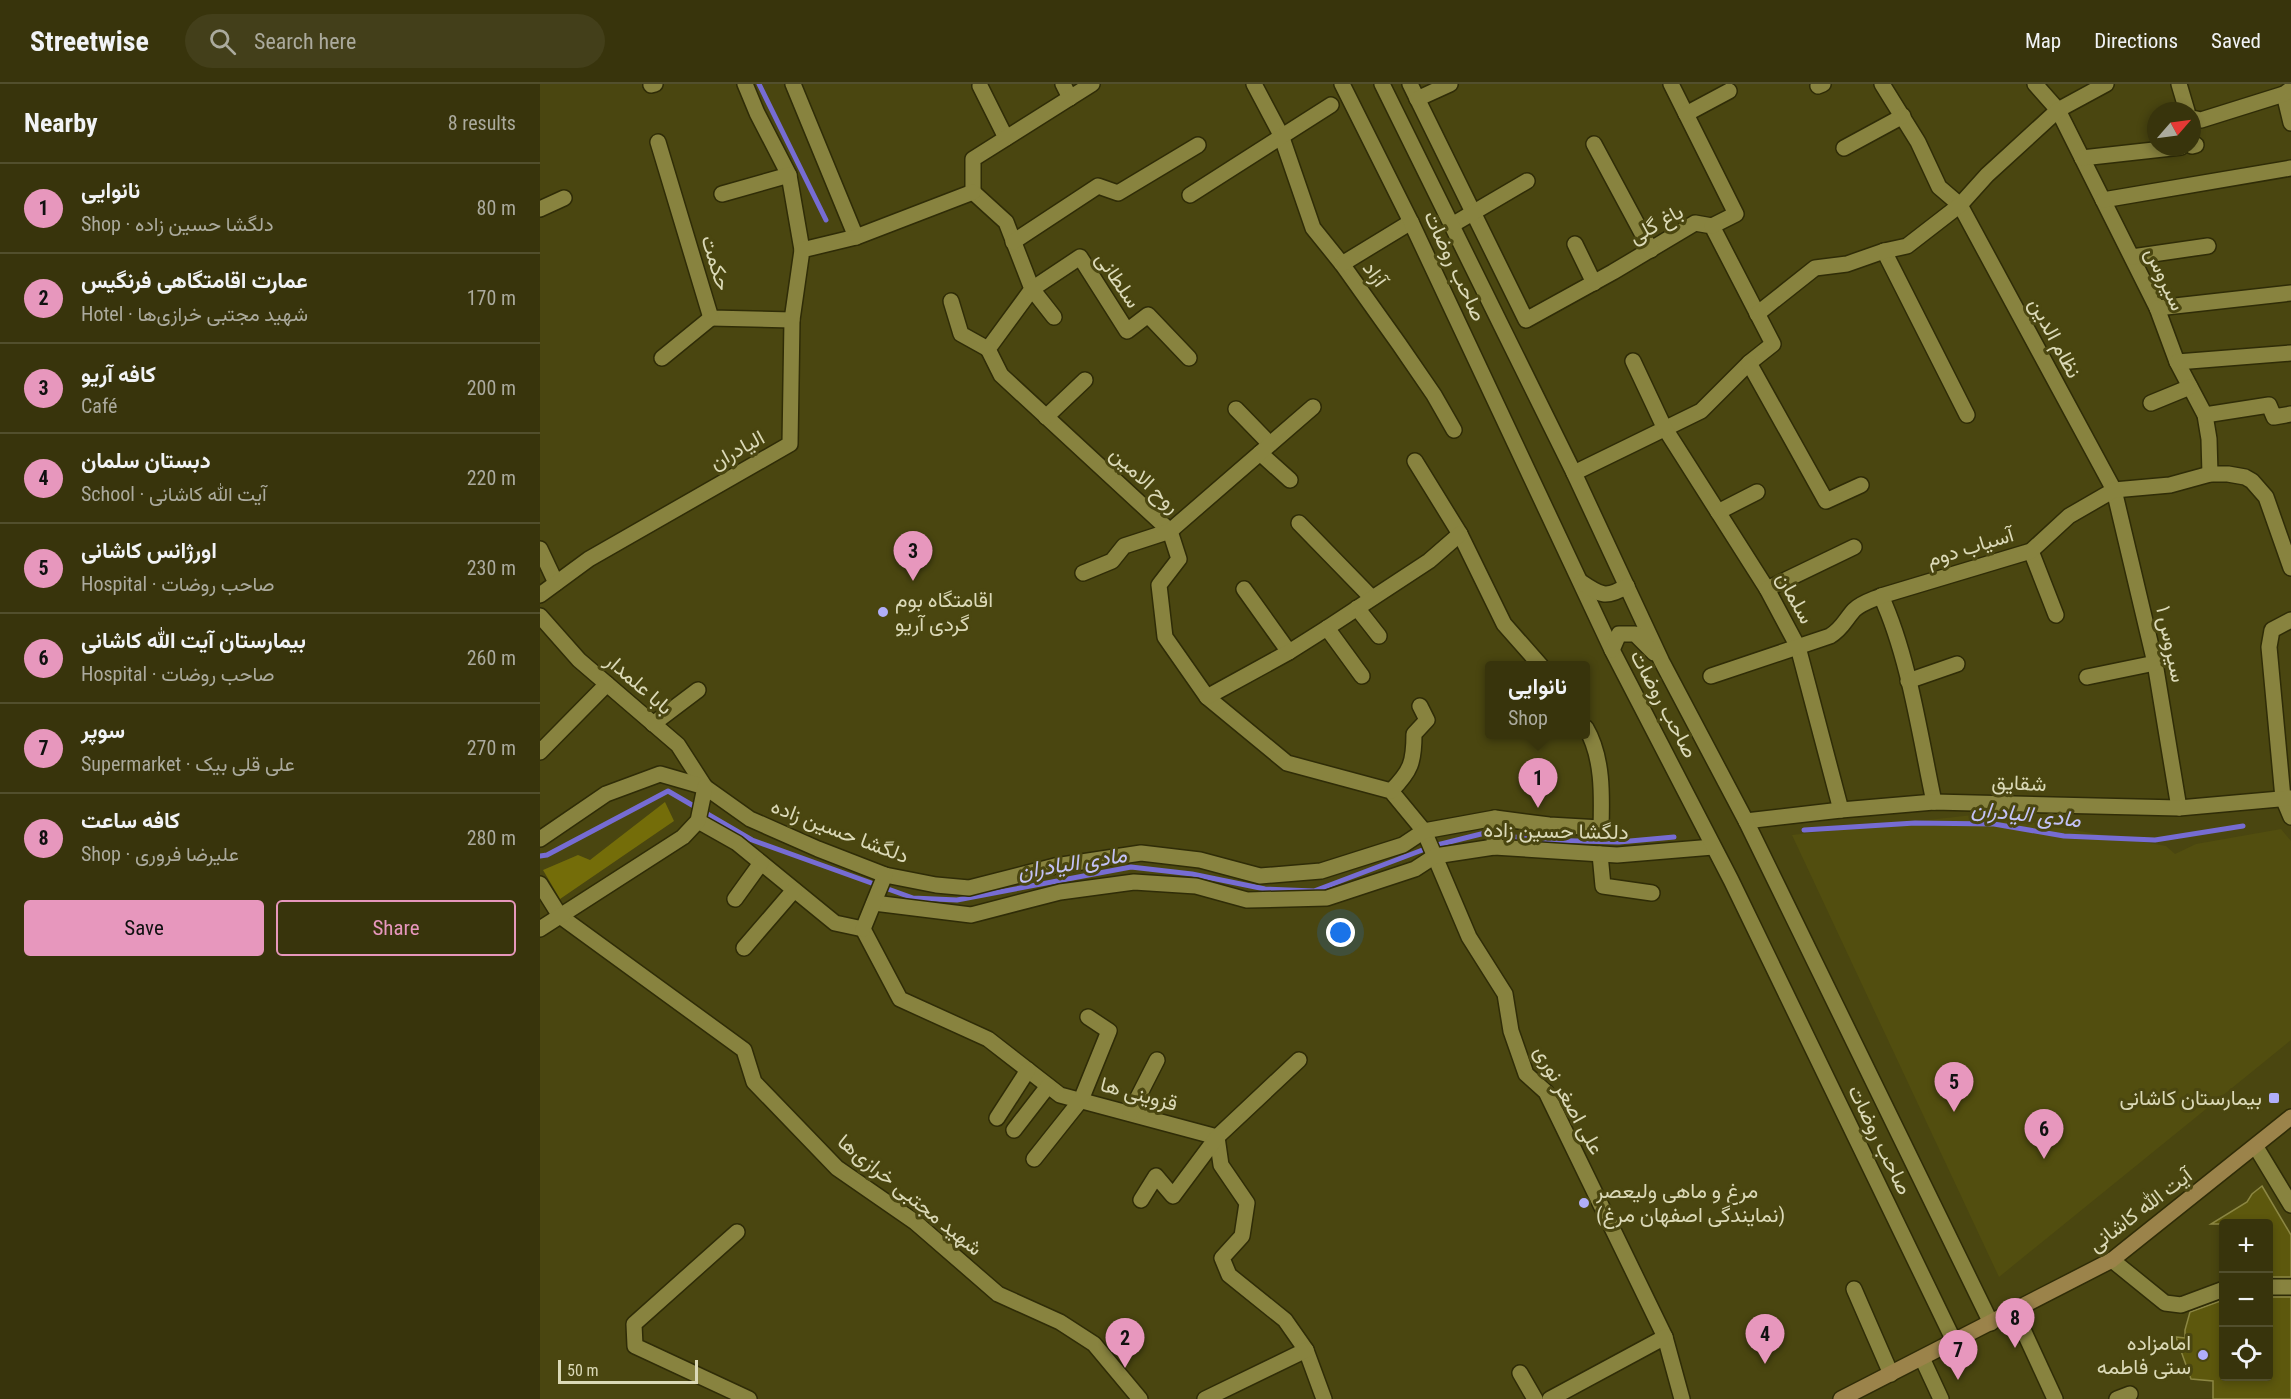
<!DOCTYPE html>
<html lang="en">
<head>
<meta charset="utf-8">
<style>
  :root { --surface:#38340c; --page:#433f1a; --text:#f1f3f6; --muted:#abaa9d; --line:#524f2d; --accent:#e797bd }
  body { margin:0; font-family:"Roboto Condensed",Vazirmatn,sans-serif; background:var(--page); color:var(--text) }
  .controls { position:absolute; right:18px; bottom:18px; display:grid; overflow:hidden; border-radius:6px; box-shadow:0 3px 9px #0003 }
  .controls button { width:54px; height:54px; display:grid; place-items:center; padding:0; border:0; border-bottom:2px solid var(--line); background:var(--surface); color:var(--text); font:30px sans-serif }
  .compass { position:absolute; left:1607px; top:18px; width:54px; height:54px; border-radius:50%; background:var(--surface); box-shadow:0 3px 9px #0003; rotate:62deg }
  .scale { position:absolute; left:18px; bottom:15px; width:140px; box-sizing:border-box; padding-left:6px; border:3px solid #dbd9b7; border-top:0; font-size:16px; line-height:21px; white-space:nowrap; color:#dbd9b7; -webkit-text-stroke:4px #4a4610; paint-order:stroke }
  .you { position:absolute; left:801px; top:849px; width:21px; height:21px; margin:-15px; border:4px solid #fff; border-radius:50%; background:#1a73e8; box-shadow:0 0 0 9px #1a73e833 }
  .badge { display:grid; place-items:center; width:39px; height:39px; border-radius:50%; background:var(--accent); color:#111; font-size:20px; font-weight:700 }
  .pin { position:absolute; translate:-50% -50px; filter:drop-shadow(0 2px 3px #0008) }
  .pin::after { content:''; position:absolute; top:32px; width:21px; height:18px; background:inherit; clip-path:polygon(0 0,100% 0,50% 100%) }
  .popup { position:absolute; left:945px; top:577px; width:105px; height:78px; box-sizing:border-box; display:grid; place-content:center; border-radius:6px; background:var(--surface); filter:drop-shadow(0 2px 4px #0005); font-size:20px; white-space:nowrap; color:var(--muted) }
  .popup b { font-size:22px; color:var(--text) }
  .popup::after { content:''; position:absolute; left:50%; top:100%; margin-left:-12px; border:12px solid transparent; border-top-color:var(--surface) }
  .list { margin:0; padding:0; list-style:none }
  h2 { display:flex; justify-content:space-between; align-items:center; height:78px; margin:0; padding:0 24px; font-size:26px }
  h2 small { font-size:20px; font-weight:400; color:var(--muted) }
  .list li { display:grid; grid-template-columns:39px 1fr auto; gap:18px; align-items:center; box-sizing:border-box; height:90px; padding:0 24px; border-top:2px solid var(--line) }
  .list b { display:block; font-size:22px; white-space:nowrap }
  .list p { margin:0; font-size:20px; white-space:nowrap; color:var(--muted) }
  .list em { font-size:20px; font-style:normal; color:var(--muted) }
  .actions { display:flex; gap:12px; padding:18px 24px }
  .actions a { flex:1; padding:14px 0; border:2px solid var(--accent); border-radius:6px; text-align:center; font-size:21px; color:var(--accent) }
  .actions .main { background:var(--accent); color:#111 }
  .icon { flex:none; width:33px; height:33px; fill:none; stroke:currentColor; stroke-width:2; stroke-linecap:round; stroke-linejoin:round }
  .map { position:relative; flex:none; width:1751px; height:1315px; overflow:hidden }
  header { display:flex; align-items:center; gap:36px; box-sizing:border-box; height:84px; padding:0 30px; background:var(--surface); border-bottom:2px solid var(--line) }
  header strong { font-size:28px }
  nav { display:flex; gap:33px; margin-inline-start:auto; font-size:21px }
  .search { width:420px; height:54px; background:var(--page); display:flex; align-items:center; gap:15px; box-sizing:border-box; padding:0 21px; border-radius:33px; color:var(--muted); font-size:22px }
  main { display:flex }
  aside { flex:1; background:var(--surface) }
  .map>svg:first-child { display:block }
  .built { fill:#524e0f }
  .green { fill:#746d09 }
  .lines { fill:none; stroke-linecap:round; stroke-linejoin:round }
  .stream { stroke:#766cd3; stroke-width:5 }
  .building { fill:#5d580d; stroke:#8c8743; stroke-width:1.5 }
  .minor-casing { stroke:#2f2c07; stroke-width:18 }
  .tertiary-casing { stroke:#2f2c07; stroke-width:18 }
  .secondary-casing { stroke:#2f2c07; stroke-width:18 }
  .minor { stroke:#88833f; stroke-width:15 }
  .tertiary { stroke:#88833f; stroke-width:15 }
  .secondary { stroke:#9b834a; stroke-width:15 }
  .poi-dot { fill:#b0aefa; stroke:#4a4610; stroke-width:2 }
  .labels { text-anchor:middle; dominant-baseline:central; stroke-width:6; stroke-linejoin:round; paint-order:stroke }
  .street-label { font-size:21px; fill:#dbd9b7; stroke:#4a4610 }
  .poi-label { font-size:21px; fill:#dbd9b7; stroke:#4a4610; text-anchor:start }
  .water-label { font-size:22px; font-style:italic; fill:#c3c2f7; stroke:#4a4610 }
</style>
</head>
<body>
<header>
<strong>Streetwise</strong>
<div class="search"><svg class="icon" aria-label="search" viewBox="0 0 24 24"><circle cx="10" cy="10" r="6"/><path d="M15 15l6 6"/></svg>Search here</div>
<nav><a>Map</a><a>Directions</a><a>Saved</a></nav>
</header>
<main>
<aside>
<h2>Nearby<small>8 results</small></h2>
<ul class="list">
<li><span class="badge">1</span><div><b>نانوایی</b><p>Shop · دلگشا حسین زاده</p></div><em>80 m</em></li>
<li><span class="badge">2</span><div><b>عمارت اقامتگاهی فرنگیس</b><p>Hotel · شهید مجتبی خرازی‌ها</p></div><em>170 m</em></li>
<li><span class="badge">3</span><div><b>کافه آریو</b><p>Café</p></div><em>200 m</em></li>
<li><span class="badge">4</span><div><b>دبستان سلمان</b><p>School · آیت الله کاشانی</p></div><em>220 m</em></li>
<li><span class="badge">5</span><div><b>اورژانس کاشانی</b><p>Hospital · صاحب روضات</p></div><em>230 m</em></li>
<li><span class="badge">6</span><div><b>بیمارستان آیت الله کاشانی</b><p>Hospital · صاحب روضات</p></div><em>260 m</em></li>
<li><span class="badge">7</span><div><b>سوپر</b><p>Supermarket · علی قلی بیک</p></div><em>270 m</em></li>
<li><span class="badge">8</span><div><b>کافه ساعت</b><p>Shop · علیرضا فروری</p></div><em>280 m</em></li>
</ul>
<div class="actions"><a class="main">Save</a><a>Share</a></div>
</aside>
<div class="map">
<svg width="1751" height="1315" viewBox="0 0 1751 1315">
  <rect width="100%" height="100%" fill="#4a4610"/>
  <polygon class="built" points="1442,730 1626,762 1635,770 1656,760 1741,745 1751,757 1751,956 1459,1193 1252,751"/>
  <polygon class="green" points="125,718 134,737 20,815 3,786 38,771 50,776"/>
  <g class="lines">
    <g class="stream">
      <polyline points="219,0 286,136"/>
      <polyline points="1264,746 1375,739 1454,740 1524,752 1615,756 1703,742"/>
      <polyline points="0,772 7,771 128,707 212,756 373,814 417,816 591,783 652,790 725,805 774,807 893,762 945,749 997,756 1079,758 1134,753"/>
    </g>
  </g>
  <g class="building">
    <polygon points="1722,1102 1751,1151 1751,1193 1728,1193 1728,1140 1671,1140 1707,1118 1712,1110"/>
    <polygon points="1728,1213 1751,1213 1751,1315 1673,1315 1673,1297 1651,1295 1636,1253 1645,1254 1645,1246 1650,1228 1683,1216 1683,1293 1728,1293"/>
  </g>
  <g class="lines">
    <defs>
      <g id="minor">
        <polyline points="205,0 217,29 249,91 262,166"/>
        <polyline points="253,0 316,153"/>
        <polyline points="523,0 530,14"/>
        <polyline points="714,0 741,51 773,144 802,180 859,260 894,311 914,346"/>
        <polyline points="870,0 986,236 1073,188 1155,139 1172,142 1233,260 1209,279 1161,327 1034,389"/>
        <polyline points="1131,0 1196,130 1172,142"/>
        <polyline points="1342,0 1378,58 1399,103 1420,121 1574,406 1615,579 1639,724"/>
        <polyline points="1495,0 1518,26 1617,224 1637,278 1665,331 1669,355 1670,390"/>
        <polyline points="1639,0 1647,27"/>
        <polyline points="111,1 115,0"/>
        <polyline points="440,2 466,54"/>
        <polyline points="1278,2 1283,0"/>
        <polyline points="1744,10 1751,39"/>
        <polyline points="877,15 910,0"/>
        <polyline points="1146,30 1189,7"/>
        <polyline points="1652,34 1661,36 1744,10 1751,5"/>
        <polyline points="118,58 171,234 252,236"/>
        <polyline points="1054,60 1111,166"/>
        <polyline points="1652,62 1656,61"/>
        <polyline points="1304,64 1363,32"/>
        <polyline points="1542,74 1641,63"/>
        <polyline points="433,108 466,138 492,205 448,265 461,291 630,447 639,475 619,501 625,553 667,613 747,679 851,707 884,747 929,853 965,910 971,947 986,990 1006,1008 1125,1253 1142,1315"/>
        <polyline points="433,108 433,75 552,0"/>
        <polyline points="182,110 249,91"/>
        <polyline points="650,111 791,21"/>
        <polyline points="1563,116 1751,84"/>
        <polyline points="0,125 24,114"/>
        <polyline points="912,141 987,97"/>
        <polyline points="473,158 558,102 578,109 658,61"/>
        <polyline points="1035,160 1054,199"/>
        <polyline points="1344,167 1427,331"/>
        <polyline points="1592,173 1668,162"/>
        <polyline points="802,180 871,138"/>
        <polyline points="411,217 421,250 448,265"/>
        <polyline points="1617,224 1751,209"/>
        <polyline points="1217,230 1275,184 1307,180 1344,167 1367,162 1420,121 1447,91 1518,26 1566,0"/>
        <polyline points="514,233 492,205 540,173 587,247 608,231 649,274"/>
        <polyline points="122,274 171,234"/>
        <polyline points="1093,277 1124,343 1227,505 1258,563 1301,726"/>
        <polyline points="1637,278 1751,269"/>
        <polyline points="1209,279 1286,417 1321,401"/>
        <polyline points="1611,319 1650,303"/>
        <polyline points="696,325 730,360"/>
        <polyline points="1665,331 1729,321 1734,333 1751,330"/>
        <polyline points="506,333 545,296"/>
        <polyline points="720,369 750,396"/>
        <polyline points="875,377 920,450 964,540 1001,582"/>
        <polyline points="1178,428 1217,408"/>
        <polyline points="759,439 832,514"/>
        <polyline points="0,465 16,499"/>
        <polyline points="1491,467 1516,531"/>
        <polyline points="543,489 572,477 584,462 630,447 773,323"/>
        <polyline points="704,505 749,568"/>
        <polyline points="1227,505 1314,463"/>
        <polyline points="0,511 49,475 250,360 252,236 262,166 316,153 433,108"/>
        <path d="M1341,512C1369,573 1380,652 1394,718"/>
        <polyline points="817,524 839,552"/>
        <polyline points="0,532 39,576 138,661 165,703"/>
        <polyline points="1751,536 1732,546 1729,563 1743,714 1751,733"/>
        <polyline points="787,544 822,592"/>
        <path d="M1171,592L1290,552C1302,545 1305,536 1314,526C1321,519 1332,516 1341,512L1491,467L1529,432L1574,406L1630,401L1670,390H1688L1705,393L1712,397L1726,413L1751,484"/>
        <polyline points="1547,593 1615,579"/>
        <polyline points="1368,597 1417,580"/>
        <polyline points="667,613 749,568 787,544 889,477 920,450"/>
        <polyline points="113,640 158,606"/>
        <polyline points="0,668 67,600"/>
        <path d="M851,707C871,687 874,678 874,650L887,636L880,622"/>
        <polyline points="158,737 197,759 295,839 323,845"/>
        <polyline points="1206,737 1301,726 1394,718 1639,724 1751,714"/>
        <path d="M0,755L66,710L120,690L165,703L210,735L278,765L345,791L396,801L429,804L515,782L601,769L660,776L720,792L781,787L863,761L884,747L955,734L1009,741L1061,744C1062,711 1063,673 1046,644"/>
        <polyline points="954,763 955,734"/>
        <polyline points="1060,770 1063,802 1112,809"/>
        <polyline points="0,800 20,832 204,966 214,998 297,1084 375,1138 458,1210 520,1238 554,1260 600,1315"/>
        <polyline points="195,815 221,779"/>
        <polyline points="334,819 431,831 520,808 594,798 656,802 707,816 787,814 875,785 895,772 954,763 1077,771 1173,763"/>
        <polyline points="0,845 143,753 158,737 165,703"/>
        <polyline points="323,845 360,915 448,955 520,1011 677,1053 681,1081 707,1119 702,1152 682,1174 689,1191 745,1236 766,1266 784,1315"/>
        <polyline points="323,845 345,791"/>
        <polyline points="204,864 254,806"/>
        <polyline points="590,1029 617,976"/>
        <polyline points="457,1034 488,986"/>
        <polyline points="474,1046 508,1002"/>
        <polyline points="1716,1063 1751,1121"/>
        <polyline points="494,1075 541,1016 569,947 548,933"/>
        <polyline points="601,1116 616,1092 633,1112 677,1053 759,976"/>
        <polyline points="197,1148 94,1240 95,1262 209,1315"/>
        <polyline points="1572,1176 1625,1219 1641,1221 1684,1205"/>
        <polyline points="1728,1203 1751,1203"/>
        <polyline points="1314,1205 1351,1290"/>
        <polyline points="1474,1226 1515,1315"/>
        <polyline points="1382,1274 1401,1315"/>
        <polyline points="980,1289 995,1315"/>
        <polyline points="665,1315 766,1266"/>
        <polyline points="1010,1315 1125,1253"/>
        <polyline points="1577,1315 1590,1310"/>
      </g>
      <g id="tertiary">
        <polyline points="802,0 871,138 1072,566 1191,796 1414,1257"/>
        <polyline points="842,0 1034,389 1122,578 1206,737 1451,1239"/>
        <path d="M1041,498C1060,511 1066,515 1087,502"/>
        <polyline points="1072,566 1079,550 1095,550 1114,569"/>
      </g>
      <polyline id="secondary" points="1301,1315 1572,1176 1751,1033"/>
    </defs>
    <use href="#minor" class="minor-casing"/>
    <use href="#tertiary" class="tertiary-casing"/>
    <use href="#secondary" class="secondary-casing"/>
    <use href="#minor" class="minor"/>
    <use href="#tertiary" class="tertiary"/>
    <use href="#secondary" class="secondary"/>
  </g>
  <g class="poi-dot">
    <circle cx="343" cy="528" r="6"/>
    <rect x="1728" y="1008" width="12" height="12" rx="3"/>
    <circle cx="1044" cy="1119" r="6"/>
    <circle cx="1663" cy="1271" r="6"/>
  </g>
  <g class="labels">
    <g class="street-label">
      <text transform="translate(1116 140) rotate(-29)">باغ گلی</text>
      <text transform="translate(176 179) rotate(73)">حکمت</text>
      <text transform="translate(915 182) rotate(65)">صاحب روضات</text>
      <text transform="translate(835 190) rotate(54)">آزاد</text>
      <text transform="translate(1625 195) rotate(65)">سیروس</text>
      <text transform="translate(578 196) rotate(56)">سلطانی</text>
      <text transform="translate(1515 254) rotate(62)">نظام الدین</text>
      <text transform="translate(197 366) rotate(-29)">الیادران</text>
      <text transform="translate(605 396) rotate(43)">روح الامین</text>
      <text transform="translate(1430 463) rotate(-17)">آسیاب دوم</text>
      <text transform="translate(1255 514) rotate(61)">سلمان</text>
      <text transform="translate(1631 560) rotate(78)">سیروس ۱</text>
      <text transform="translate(99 600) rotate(41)">بابا علمدار</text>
      <text transform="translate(1124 620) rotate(62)">صاحب روضات</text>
      <text transform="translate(1479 699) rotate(2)">شقایق</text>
      <text transform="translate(300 747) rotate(21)">دلگشا حسین زاده</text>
      <text transform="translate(1016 747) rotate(1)">دلگشا حسین زاده</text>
      <text transform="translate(599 1010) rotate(15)">قزوینی ها</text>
      <text transform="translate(1029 1016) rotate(61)">علی اصغر نوری</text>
      <text transform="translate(1340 1056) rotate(64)">صاحب روضات</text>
      <text transform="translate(370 1111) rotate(39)">شهید مجتبی خرازی‌ها</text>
      <text transform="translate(1600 1126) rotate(-37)">آیت الله کاشانی</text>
    </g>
    <g class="poi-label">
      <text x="355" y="516">اقامتگاه بوم<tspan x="355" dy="24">گردی آریو</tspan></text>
      <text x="1722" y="1014" text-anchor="end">بیمارستان کاشانی</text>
      <text x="1056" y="1107">مرغ و ماهی ولیعصر<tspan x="1056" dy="24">(نمایندگی اصفهان مرغ)</tspan></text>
      <text x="1651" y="1259" text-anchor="end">امامزاده<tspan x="1651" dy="24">ستی فاطمه</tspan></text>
    </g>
    <g class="water-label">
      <text transform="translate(1486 730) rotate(6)">مادی الیادران</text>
      <text transform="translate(532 779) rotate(-9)">مادی الیادران</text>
    </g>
  </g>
</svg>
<div class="controls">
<button>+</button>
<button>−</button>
<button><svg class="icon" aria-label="locate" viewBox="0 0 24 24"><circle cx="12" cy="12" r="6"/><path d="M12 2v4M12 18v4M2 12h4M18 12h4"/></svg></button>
</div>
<svg class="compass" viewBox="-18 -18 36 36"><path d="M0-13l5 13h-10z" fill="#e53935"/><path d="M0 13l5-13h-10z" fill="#abaa9d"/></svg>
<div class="scale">50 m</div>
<div class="you"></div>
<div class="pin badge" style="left:998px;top:724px">1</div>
<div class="popup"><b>نانوایی</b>Shop</div>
<div class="pin badge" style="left:585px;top:1284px">2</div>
<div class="pin badge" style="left:373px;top:497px">3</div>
<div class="pin badge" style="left:1225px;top:1280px">4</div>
<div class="pin badge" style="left:1414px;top:1028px">5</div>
<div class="pin badge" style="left:1504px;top:1075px">6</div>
<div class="pin badge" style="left:1418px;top:1296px">7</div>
<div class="pin badge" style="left:1475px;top:1264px">8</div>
</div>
</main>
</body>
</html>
